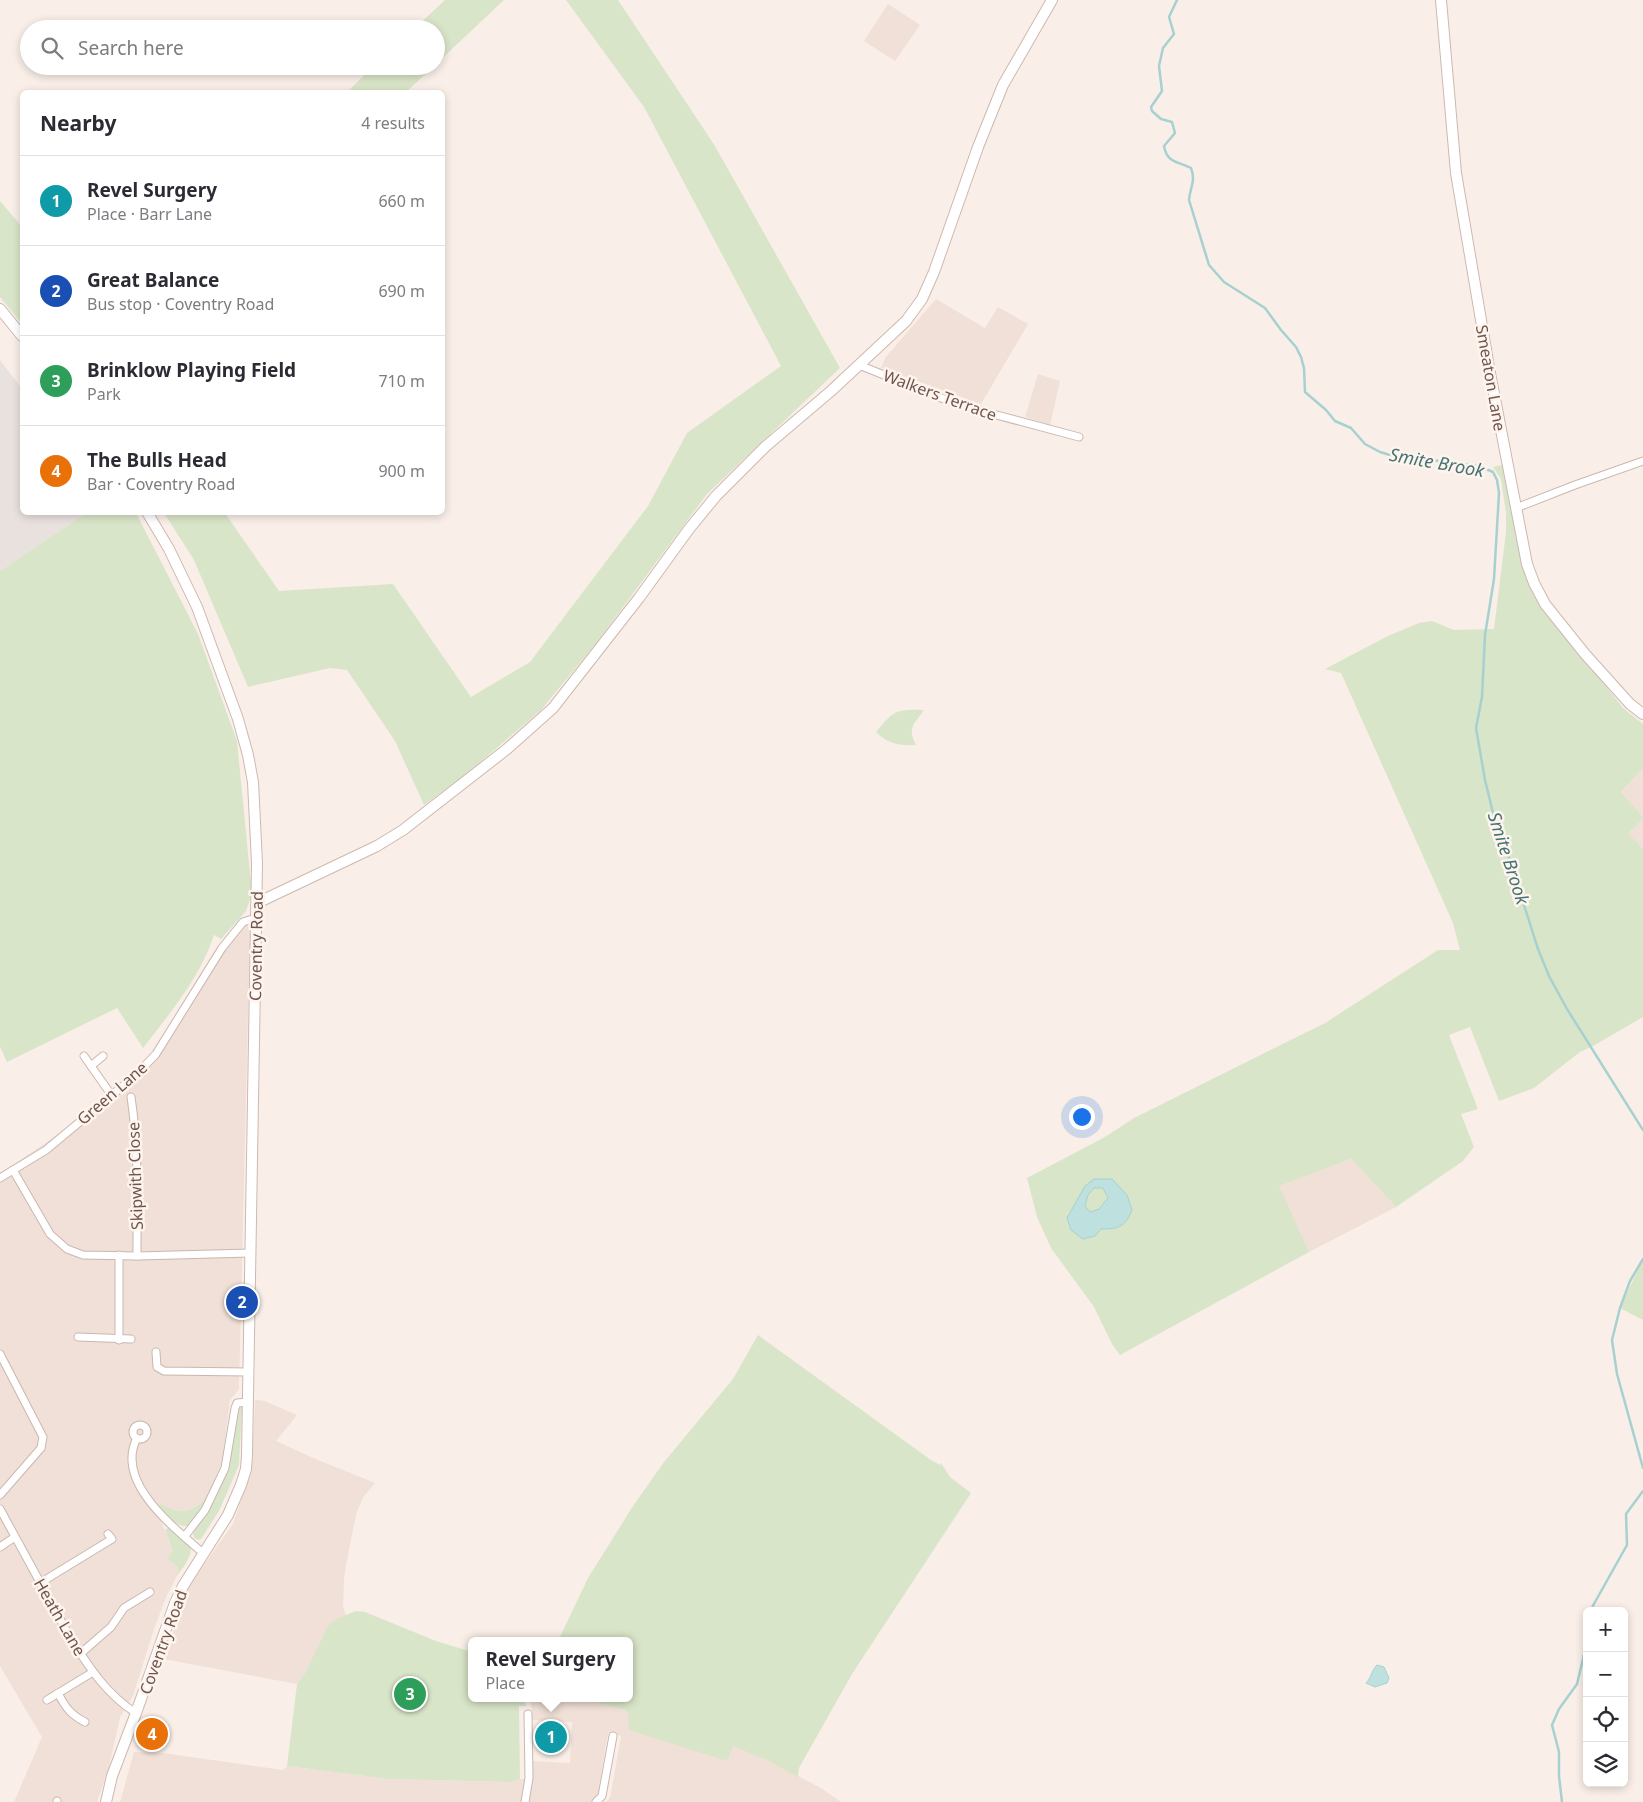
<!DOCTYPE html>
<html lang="en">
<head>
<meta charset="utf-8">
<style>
  :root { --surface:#fff; --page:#f2f2f3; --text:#2b2b33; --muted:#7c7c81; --line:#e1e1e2; --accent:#d93025 }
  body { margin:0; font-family:"Noto Sans",sans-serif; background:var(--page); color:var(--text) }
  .controls { position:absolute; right:15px; bottom:15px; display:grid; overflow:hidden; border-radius:8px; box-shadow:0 2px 8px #0003 }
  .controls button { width:45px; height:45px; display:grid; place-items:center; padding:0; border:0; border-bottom:1px solid var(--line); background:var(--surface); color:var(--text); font:25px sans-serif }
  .you { position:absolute; left:1081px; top:1116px; width:18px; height:18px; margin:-12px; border:4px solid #fff; border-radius:50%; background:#1a73e8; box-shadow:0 0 0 8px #1a73e833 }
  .badge { display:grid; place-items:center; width:32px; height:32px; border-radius:50%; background:var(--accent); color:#fff; font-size:16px; font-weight:700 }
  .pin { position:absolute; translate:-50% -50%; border:2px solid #fff; box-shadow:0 1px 5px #0006 }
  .popup { position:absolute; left:468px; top:1637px; width:165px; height:65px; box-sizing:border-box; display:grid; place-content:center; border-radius:8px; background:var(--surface); filter:drop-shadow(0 1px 4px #0005); font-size:16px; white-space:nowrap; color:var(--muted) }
  .popup b { font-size:19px; color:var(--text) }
  .popup::after { content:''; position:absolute; left:50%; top:100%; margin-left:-10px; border:10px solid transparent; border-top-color:var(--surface) }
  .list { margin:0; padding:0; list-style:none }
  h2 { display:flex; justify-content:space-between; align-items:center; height:65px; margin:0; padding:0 20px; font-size:21px }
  h2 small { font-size:16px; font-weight:400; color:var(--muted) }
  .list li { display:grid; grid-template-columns:32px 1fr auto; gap:15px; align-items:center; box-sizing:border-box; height:90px; padding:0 20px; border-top:1px solid var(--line) }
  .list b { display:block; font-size:19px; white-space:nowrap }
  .list p { margin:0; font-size:16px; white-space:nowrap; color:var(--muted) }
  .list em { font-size:16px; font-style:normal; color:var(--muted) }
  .icon { flex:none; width:28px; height:28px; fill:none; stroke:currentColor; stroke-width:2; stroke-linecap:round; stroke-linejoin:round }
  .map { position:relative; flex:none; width:1643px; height:1802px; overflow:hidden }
  .search { position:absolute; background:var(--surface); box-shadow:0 2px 8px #0003; left:20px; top:20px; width:425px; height:55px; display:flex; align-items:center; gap:12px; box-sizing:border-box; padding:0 18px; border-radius:28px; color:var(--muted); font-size:19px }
  .panel { position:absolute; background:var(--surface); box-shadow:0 2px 8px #0003; left:20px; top:90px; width:425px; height:425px; border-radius:8px }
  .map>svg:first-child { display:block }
  .residential { fill:#f0e0d7 }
  .industrial { fill:#e9e1de }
  .green { fill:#d9e5c8 }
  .water { fill:#bee1e0; stroke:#a6d1d0; fill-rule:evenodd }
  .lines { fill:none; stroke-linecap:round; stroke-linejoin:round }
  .stream { stroke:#a6d1d0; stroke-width:2.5 }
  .street-casing { stroke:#cab7af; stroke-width:9 }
  .secondary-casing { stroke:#ceb8b0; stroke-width:12 }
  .street { stroke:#fff; stroke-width:7 }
  .secondary { stroke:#fff; stroke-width:10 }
  .labels { text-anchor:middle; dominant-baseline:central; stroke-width:5; stroke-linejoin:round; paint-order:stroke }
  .street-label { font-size:16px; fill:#70554f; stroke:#fdf4ed }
  .water-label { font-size:18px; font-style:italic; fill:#457373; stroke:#fdf4ed }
</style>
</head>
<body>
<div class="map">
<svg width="1643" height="1802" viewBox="0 0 1643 1802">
  <rect width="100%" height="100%" fill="#f9efe8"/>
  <g class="residential">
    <polygon points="888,4 920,25 895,61 864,41"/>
    <polygon points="936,299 985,328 998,307 1028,324 981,404 881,368 885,358"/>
    <polygon points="1038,374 1060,381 1050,425 1025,417"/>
    <polygon points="1643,768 1643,817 1621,792"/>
    <polygon points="1643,819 1643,849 1627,833"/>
    <polygon points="245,924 249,924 250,928 239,1389 230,1400 222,1462 206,1499 202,1503 192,1509 182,1511 169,1509 161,1505 153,1511 161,1521 173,1550 167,1559 178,1567 177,1576 167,1595 154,1629 133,1696 120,1717 109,1767 97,1802 14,1802 42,1737 0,1666 0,1174 73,1124 149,1060 240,929"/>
    <polygon points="1351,1159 1396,1207 1309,1252 1278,1186"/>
    <polygon points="255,1400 265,1401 297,1415 276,1441 318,1460 375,1483 364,1496 357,1511 351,1539 344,1577 343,1607 346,1615 338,1618 322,1639 305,1673 297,1684 164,1659 188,1587 233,1524 252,1469"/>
    <polygon points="531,1698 579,1698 625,1710 628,1713 726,1761 732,1745 769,1761 821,1788 841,1802 606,1802 610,1798 621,1736 608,1733 598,1794 594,1802 120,1802 134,1752 163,1753 283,1770 287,1766 388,1779 513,1782 520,1779 533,1779 533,1761 570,1763 572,1722 532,1720"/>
  </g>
  <polygon class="industrial" points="0,360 22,389 22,512 86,513 0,571"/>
  <g class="green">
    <polygon points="445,0 504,0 436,64 436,29 414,29"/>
    <polygon points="566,0 618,0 715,146 840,368 707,494 597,642 541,710 465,775 424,805 395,741 347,670 330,668 248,687 194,560 164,513 225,513 279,591 393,584 471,697 530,662 648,506 687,433 781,366 644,107"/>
    <polygon points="374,66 434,66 406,92 347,92"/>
    <polygon points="0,201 22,227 22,324 0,297"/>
    <polygon points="1502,465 1538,600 1623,708 1643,724 1643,768 1621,792 1643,817 1643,819 1628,833 1643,849 1643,1017 1593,1046 1580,1052 1534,1088 1499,1101 1470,1027 1449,1035 1478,1109 1461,1114 1474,1147 1463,1161 1396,1207 1351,1159 1279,1186 1309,1252 1120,1355 1112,1344 1094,1307 1051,1248 1037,1217 1027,1178 1105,1137 1134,1118 1325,1023 1438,950 1460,950 1453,923 1341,673 1325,669 1388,636 1419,623 1432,621 1454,630 1494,629 1506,532 1506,513 1501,479 1493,467"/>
    <path d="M86,513H136L198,634L237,741L252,894L246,911L221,939L214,935C200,978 170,1013 143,1048L117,1008L7,1062L0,1047V571Z"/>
    <path d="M924,710C914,725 907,726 916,745C900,746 888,744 876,732C894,711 895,709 924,710Z"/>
    <polygon points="1643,1259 1643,1320 1620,1308"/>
    <polygon points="758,1335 931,1460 940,1465 941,1463 950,1477 971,1493 852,1674 799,1768 798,1777 769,1761 733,1746 727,1761 629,1730 628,1713 625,1710 579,1698 630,1698 630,1641 558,1641 588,1578 633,1506 664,1462 733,1379"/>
    <path d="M242,1407L239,1465L219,1511L201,1539L199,1540L194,1538L193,1533C198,1524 205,1516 210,1507C229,1474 234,1449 236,1412L238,1408Z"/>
    <path d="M206,1499L192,1525C177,1530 168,1516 159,1506L161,1504C177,1515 193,1512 206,1499Z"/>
    <path d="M169,1527L191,1546C192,1557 183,1567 177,1576L178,1567L167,1559L173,1550L165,1530Z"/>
    <polygon points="356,1611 365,1612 436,1641 472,1652 472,1698 524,1698 526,1706 519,1706 520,1779 513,1782 388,1779 287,1766 297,1684 305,1673 328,1626 338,1618"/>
  </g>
  <g class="water">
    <path d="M1094,1179H1112L1127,1195L1132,1210C1125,1227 1119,1229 1101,1229L1095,1236L1083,1239L1071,1230L1067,1218L1085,1186ZM1094,1188H1103L1108,1198L1099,1209L1090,1212L1085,1206L1088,1195Z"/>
    <path d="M1377,1665L1384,1667L1389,1678L1387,1683L1375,1687L1366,1683C1372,1677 1371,1671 1377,1665Z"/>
  </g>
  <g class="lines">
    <g class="stream">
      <path d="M1177,0L1169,17L1174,34L1163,48L1159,66L1162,91L1151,107L1152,111L1161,119L1172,122L1175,133L1164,146C1167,163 1177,161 1191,168C1196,182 1190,187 1189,200L1209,265L1224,282L1265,308L1281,330L1296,347L1301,357L1304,368L1305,392L1326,410L1335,421L1351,428L1365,444L1380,452L1390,455L1479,466L1493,472L1497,480L1499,493L1494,579L1485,635L1482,697L1476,728L1485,780L1495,821L1503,839L1538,949L1549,976L1567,1009L1643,1130"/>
      <polyline points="1643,1259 1630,1281 1620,1308 1612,1340 1617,1374 1643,1468"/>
      <polyline points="1590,1611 1627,1545 1626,1514 1643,1491"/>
      <polyline points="1562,1802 1559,1776 1559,1752 1552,1725 1559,1709 1577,1684 1587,1642"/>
    </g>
    <defs>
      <g id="street">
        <polyline points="859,365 959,405 1079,437"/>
        <polyline points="1516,508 1575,485 1643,461"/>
        <polyline points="84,1056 112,1096"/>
        <polyline points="91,1066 103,1056"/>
        <path d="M131,1097C139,1150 137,1202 137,1256"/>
        <polyline points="13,1170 50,1234 67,1249 83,1255 137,1256 250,1253"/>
        <polyline points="0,1178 46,1150 136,1075 156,1054 222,948 243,922 249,920 257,919"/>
        <polyline points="78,1337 131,1339"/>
        <polyline points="119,1340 119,1255"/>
        <polyline points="156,1352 157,1367 164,1371 249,1372"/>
        <polyline points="0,1354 43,1437 41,1448 0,1495"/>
        <circle cx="140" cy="1432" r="7"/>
        <path d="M137,1438C114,1483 175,1528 204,1554"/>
        <path d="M0,1509L71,1639C89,1667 107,1695 136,1713"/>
        <polyline points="185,1536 205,1510 225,1468 235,1408 237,1403 249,1402"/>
        <polyline points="0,1547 15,1537"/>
        <polyline points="40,1583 112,1539 108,1534"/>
        <polyline points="80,1654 111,1627 124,1608 150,1592"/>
        <path d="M58,1693C65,1707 71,1715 85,1722"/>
        <polyline points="47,1700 93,1672"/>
        <polyline points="57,1802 57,1801"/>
        <polyline points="525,1802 529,1778 528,1714"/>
        <polyline points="596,1802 602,1796 613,1736"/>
      </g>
      <g id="secondary">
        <polyline points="1441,0 1456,173 1490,373 1527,564 1534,583 1545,604 1585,654 1630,704 1643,714"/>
        <polyline points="0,309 22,336"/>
        <polyline points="257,903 377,846 403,830 507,749 553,708 639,598 689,529 716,496 765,447 831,391 906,321 922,299 934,272 978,147 1003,85 1052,0"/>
        <polyline points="106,1802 112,1776 136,1713 175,1603 183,1586 228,1515 241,1485 246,1469 247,1455 257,863 253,782 248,755 238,719 197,607 169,549 147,512"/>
      </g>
    </defs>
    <use href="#street" class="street-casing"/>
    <use href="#secondary" class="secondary-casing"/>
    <use href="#street" class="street"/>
    <use href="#secondary" class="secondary"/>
  </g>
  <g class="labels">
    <g class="street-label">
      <text transform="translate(1491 378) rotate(80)">Smeaton Lane</text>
      <text transform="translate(940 395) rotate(20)">Walkers Terrace</text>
      <text transform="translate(256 946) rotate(-89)">Coventry Road</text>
      <text transform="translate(112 1093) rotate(-41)">Green Lane</text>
      <text transform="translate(135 1176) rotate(-92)">Skipwith Close</text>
      <text transform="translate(60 1617) rotate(60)">Heath Lane</text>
      <text transform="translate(163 1642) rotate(-70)">Coventry Road</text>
    </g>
    <g class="water-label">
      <text transform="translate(1437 462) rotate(10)">Smite Brook</text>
      <text transform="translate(1509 858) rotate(72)">Smite Brook</text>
    </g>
  </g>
</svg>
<div class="controls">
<button>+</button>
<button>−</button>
<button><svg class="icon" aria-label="locate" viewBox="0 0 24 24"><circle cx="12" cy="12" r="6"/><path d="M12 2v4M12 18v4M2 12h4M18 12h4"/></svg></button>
<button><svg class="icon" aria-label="layers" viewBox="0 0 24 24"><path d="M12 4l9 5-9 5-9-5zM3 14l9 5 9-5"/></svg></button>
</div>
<div class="you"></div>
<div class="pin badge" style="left:551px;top:1737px;background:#0f9aa8">1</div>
<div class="popup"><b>Revel Surgery</b>Place</div>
<div class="pin badge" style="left:242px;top:1302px;background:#1a4fb4">2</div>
<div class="pin badge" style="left:410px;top:1694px;background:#2e9e5b">3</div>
<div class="pin badge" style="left:152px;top:1734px;background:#e8710a">4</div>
<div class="search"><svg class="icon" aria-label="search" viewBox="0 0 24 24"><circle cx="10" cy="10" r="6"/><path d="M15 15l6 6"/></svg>Search here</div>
<section class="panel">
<h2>Nearby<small>4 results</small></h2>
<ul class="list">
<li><span class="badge" style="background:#0f9aa8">1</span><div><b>Revel Surgery</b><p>Place · Barr Lane</p></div><em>660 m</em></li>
<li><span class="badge" style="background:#1a4fb4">2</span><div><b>Great Balance</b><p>Bus stop · Coventry Road</p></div><em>690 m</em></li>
<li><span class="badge" style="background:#2e9e5b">3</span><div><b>Brinklow Playing Field</b><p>Park</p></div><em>710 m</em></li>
<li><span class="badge" style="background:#e8710a">4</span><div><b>The Bulls Head</b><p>Bar · Coventry Road</p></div><em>900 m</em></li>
</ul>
</section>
</div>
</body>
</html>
